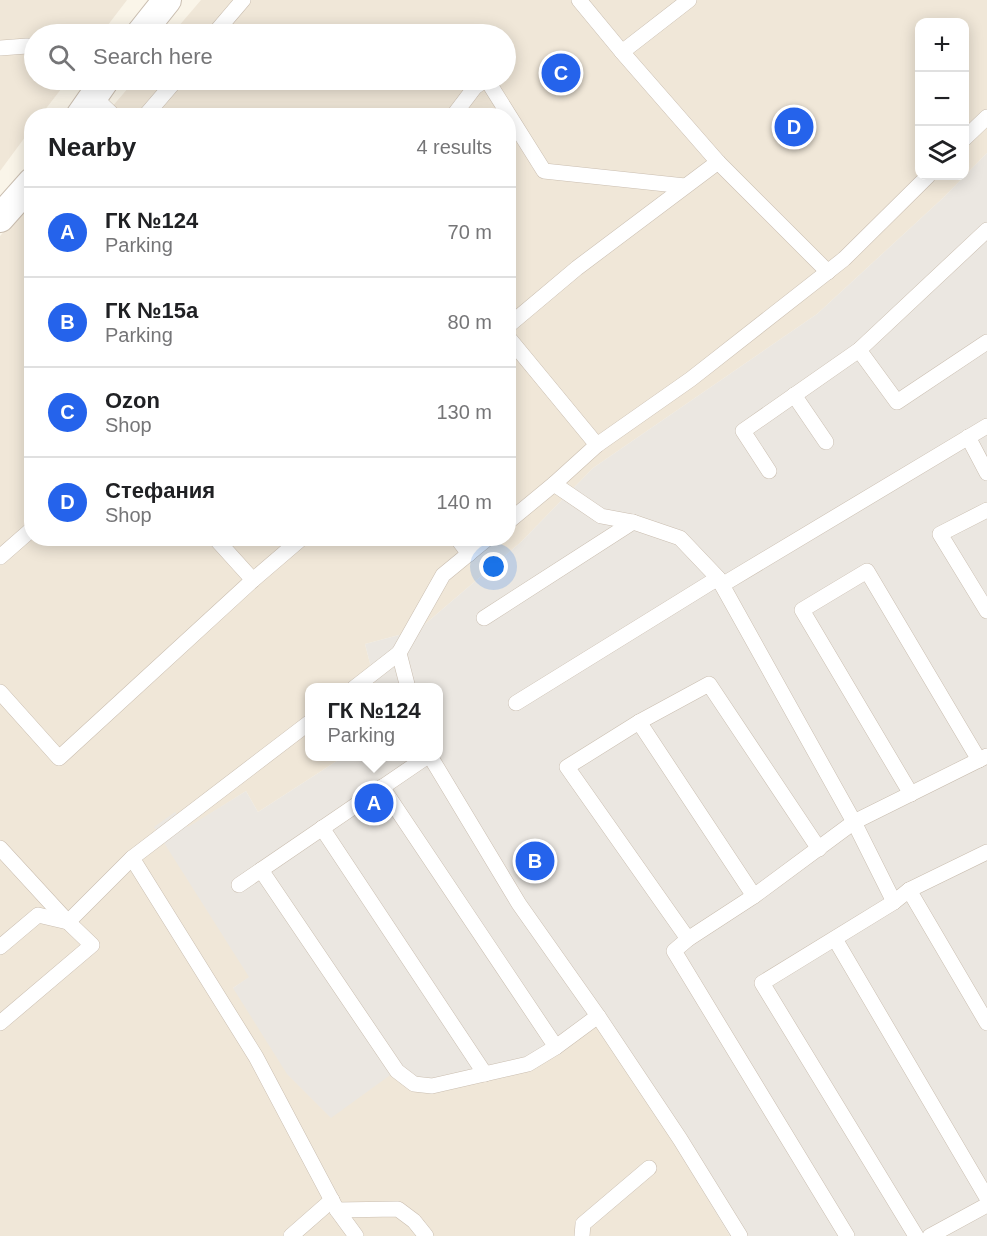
<!DOCTYPE html>
<html lang="en">
<head>
<meta charset="utf-8">
<style>
  :root { --surface:#fff; --page:#f2f2f2; --text:#202124; --muted:#757577; --line:#e0e0e0; --accent:#2563eb }
  body { margin:0; font-family:Helvetica,sans-serif; background:var(--page); color:var(--text) }
  .controls { position:absolute; right:18px; top:18px; display:grid; overflow:hidden; border-radius:12px; box-shadow:0 3px 15px #0003 }
  .controls button { width:54px; height:54px; display:grid; place-items:center; padding:0; border:0; border-bottom:2px solid var(--line); background:var(--surface); color:var(--text); font:30px sans-serif }
  .you { position:absolute; left:494px; top:567px; width:21px; height:21px; margin:-15px; border:4px solid #fff; border-radius:50%; background:#1a73e8; box-shadow:0 0 0 9px #1a73e833 }
  .badge { display:grid; place-items:center; width:39px; height:39px; border-radius:50%; background:var(--accent); color:#fff; font-size:20px; font-weight:700 }
  .pin { position:absolute; translate:-50% -50%; border:3px solid #fff; box-shadow:0 2px 6px #0006 }
  .popup { position:absolute; left:305px; top:683px; width:138px; height:78px; box-sizing:border-box; display:grid; place-content:center; border-radius:12px; background:var(--surface); filter:drop-shadow(0 2px 4px #0005); font-size:20px; white-space:nowrap; color:var(--muted) }
  .popup b { font-size:22px; color:var(--text) }
  .popup::after { content:''; position:absolute; left:50%; top:100%; margin-left:-12px; border:12px solid transparent; border-top-color:var(--surface) }
  .list { margin:0; padding:0; list-style:none }
  h2 { display:flex; justify-content:space-between; align-items:center; height:78px; margin:0; padding:0 24px; font-size:26px }
  h2 small { font-size:20px; font-weight:400; color:var(--muted) }
  .list li { display:grid; grid-template-columns:39px 1fr auto; gap:18px; align-items:center; box-sizing:border-box; height:90px; padding:0 24px; border-top:2px solid var(--line) }
  .list b { display:block; font-size:22px; white-space:nowrap }
  .list p { margin:0; font-size:20px; white-space:nowrap; color:var(--muted) }
  .list em { font-size:20px; font-style:normal; color:var(--muted) }
  .icon { flex:none; width:33px; height:33px; fill:none; stroke:currentColor; stroke-width:2; stroke-linecap:round; stroke-linejoin:round }
  .map { position:relative; flex:none; width:987px; height:1236px; overflow:hidden }
  .search { position:absolute; background:var(--surface); box-shadow:0 3px 15px #0003; left:24px; top:24px; width:492px; height:66px; display:flex; align-items:center; gap:15px; box-sizing:border-box; padding:0 21px; border-radius:33px; color:var(--muted); font-size:22px }
  .panel { position:absolute; background:var(--surface); box-shadow:0 3px 15px #0003; left:24px; top:108px; width:492px; height:438px; border-radius:24px }
  .map>svg:first-child { display:block }
  .residential { fill:#f0e7d8; fill-rule:evenodd }
  .industrial { fill:#ebe7e1 }
  .lines { fill:none; stroke-linecap:round; stroke-linejoin:round }
  .lane-casing { stroke:#cabeb0; stroke-width:16 }
  .street-casing { stroke:#cabeb0; stroke-width:30 }
  .lane { stroke:#fff; stroke-width:15 }
  .street { stroke:#fff; stroke-width:28 }
</style>
</head>
<body>
<div class="map">
<svg width="987" height="1236" viewBox="0 0 987 1236">
  <rect width="100%" height="100%" fill="#faf5e9"/>
  <g class="residential">
    <polygon points="0,0 127,0 101,34 34,34 34,80 68,80 41,115 32,116 31,129 0,171"/>
    <path d="M201,0H987V153L944,197L817,314L593,468L521,542L418,630L365,644L376,687L310,688V756L343,757L258,812L246,791L188,828L155,827L250,977L233,988L393,1073L592,1020L647,1097L730,1236H0V236L31,201L32,538H508V116L105,115L135,80H506V34H172ZM920,22H964V176H920Z"/>
  </g>
  <polygon class="industrial" points="987,153 987,1236 730,1236 647,1097 592,1020 544,1051 424,1087 393,1073 331,1118 287,1074 233,988 249,977 154,827 175,812 188,827 246,791 258,812 343,757 439,756 439,688 376,687 365,644 418,630 521,542 593,468 817,314 944,197"/>
  <g class="lines">
    <defs>
      <g id="lane">
        <polyline points="579,0 622,52"/>
        <polyline points="214,34 243,0"/>
        <polyline points="0,48 27,46 34,47"/>
        <polyline points="487,80 544,171 685,186"/>
        <polyline points="93,96 114,116"/>
        <polyline points="145,116 176,80"/>
        <polyline points="453,116 475,87 485,80"/>
        <polyline points="964,139 987,117"/>
        <polyline points="718,162 828,272"/>
        <polyline points="508,326 577,268 718,162 622,52 689,0"/>
        <polyline points="508,337 597,445"/>
        <polyline points="859,350 897,402 987,342"/>
        <polyline points="794,395 826,442"/>
        <polyline points="968,437 987,473"/>
        <polyline points="769,471 743,431 859,350 987,230"/>
        <polyline points="554,484 597,445 691,379 844,259 928,176"/>
        <polyline points="987,510 940,534 987,611"/>
        <polyline points="508,522 554,484 601,516 633,522 680,538 718,578 722,585 987,426"/>
        <polyline points="215,538 253,580"/>
        <polyline points="457,538 469,554"/>
        <polyline points="0,557 32,529"/>
        <polyline points="722,585 854,822 894,902"/>
        <polyline points="484,618 633,522"/>
        <polyline points="354,688 399,653"/>
        <polyline points="408,688 399,653 443,575 488,538"/>
        <polyline points="0,692 59,758 253,580 302,538"/>
        <polyline points="516,703 718,578"/>
        <polyline points="639,722 754,896"/>
        <polyline points="430,756 519,904 598,1016 680,1139 740,1236"/>
        <polyline points="382,787 556,1047"/>
        <polyline points="911,794 802,610 867,571 979,760"/>
        <polyline points="322,828 485,1074"/>
        <polyline points="0,848 68,922 92,945 0,1023"/>
        <polyline points="819,849 709,684 639,722 567,767 688,939 674,951 847,1236"/>
        <polyline points="132,858 256,1057 337,1210 356,1236"/>
        <polyline points="261,870 397,1071 414,1084 432,1086 528,1064 556,1047 598,1016"/>
        <polyline points="239,885 428,756"/>
        <polyline points="909,890 987,1023"/>
        <polyline points="688,939 754,896 854,822 987,756"/>
        <polyline points="835,939 987,1198"/>
        <polyline points="0,947 38,915 68,922 132,858 310,722"/>
        <polyline points="337,1210 398,1209 414,1221 426,1236"/>
        <polyline points="291,1236 332,1200"/>
        <polyline points="582,1236 583,1224 649,1168"/>
        <polyline points="916,1236 762,983 894,902 909,890 987,852"/>
        <polyline points="930,1236 987,1205"/>
      </g>
      <g id="street">
        <polyline points="140,34 167,0"/>
        <polyline points="80,116 105,80"/>
        <polyline points="0,218 32,182"/>
      </g>
    </defs>
    <use href="#lane" class="lane-casing"/>
    <use href="#street" class="street-casing"/>
    <use href="#lane" class="lane"/>
    <use href="#street" class="street"/>
  </g>
</svg>
<div class="controls">
<button>+</button>
<button>−</button>
<button><svg class="icon" aria-label="layers" viewBox="0 0 24 24"><path d="M12 4l9 5-9 5-9-5zM3 14l9 5 9-5"/></svg></button>
</div>
<div class="you"></div>
<div class="pin badge" style="left:374px;top:803px">A</div>
<div class="popup"><b>ГК №124</b>Parking</div>
<div class="pin badge" style="left:535px;top:861px">B</div>
<div class="pin badge" style="left:561px;top:73px">C</div>
<div class="pin badge" style="left:794px;top:127px">D</div>
<div class="search"><svg class="icon" aria-label="search" viewBox="0 0 24 24"><circle cx="10" cy="10" r="6"/><path d="M15 15l6 6"/></svg>Search here</div>
<section class="panel">
<h2>Nearby<small>4 results</small></h2>
<ul class="list">
<li><span class="badge">A</span><div><b>ГК №124</b><p>Parking</p></div><em>70 m</em></li>
<li><span class="badge">B</span><div><b>ГК №15а</b><p>Parking</p></div><em>80 m</em></li>
<li><span class="badge">C</span><div><b>Ozon</b><p>Shop</p></div><em>130 m</em></li>
<li><span class="badge">D</span><div><b>Стефания</b><p>Shop</p></div><em>140 m</em></li>
</ul>
</section>
</div>
</body>
</html>
